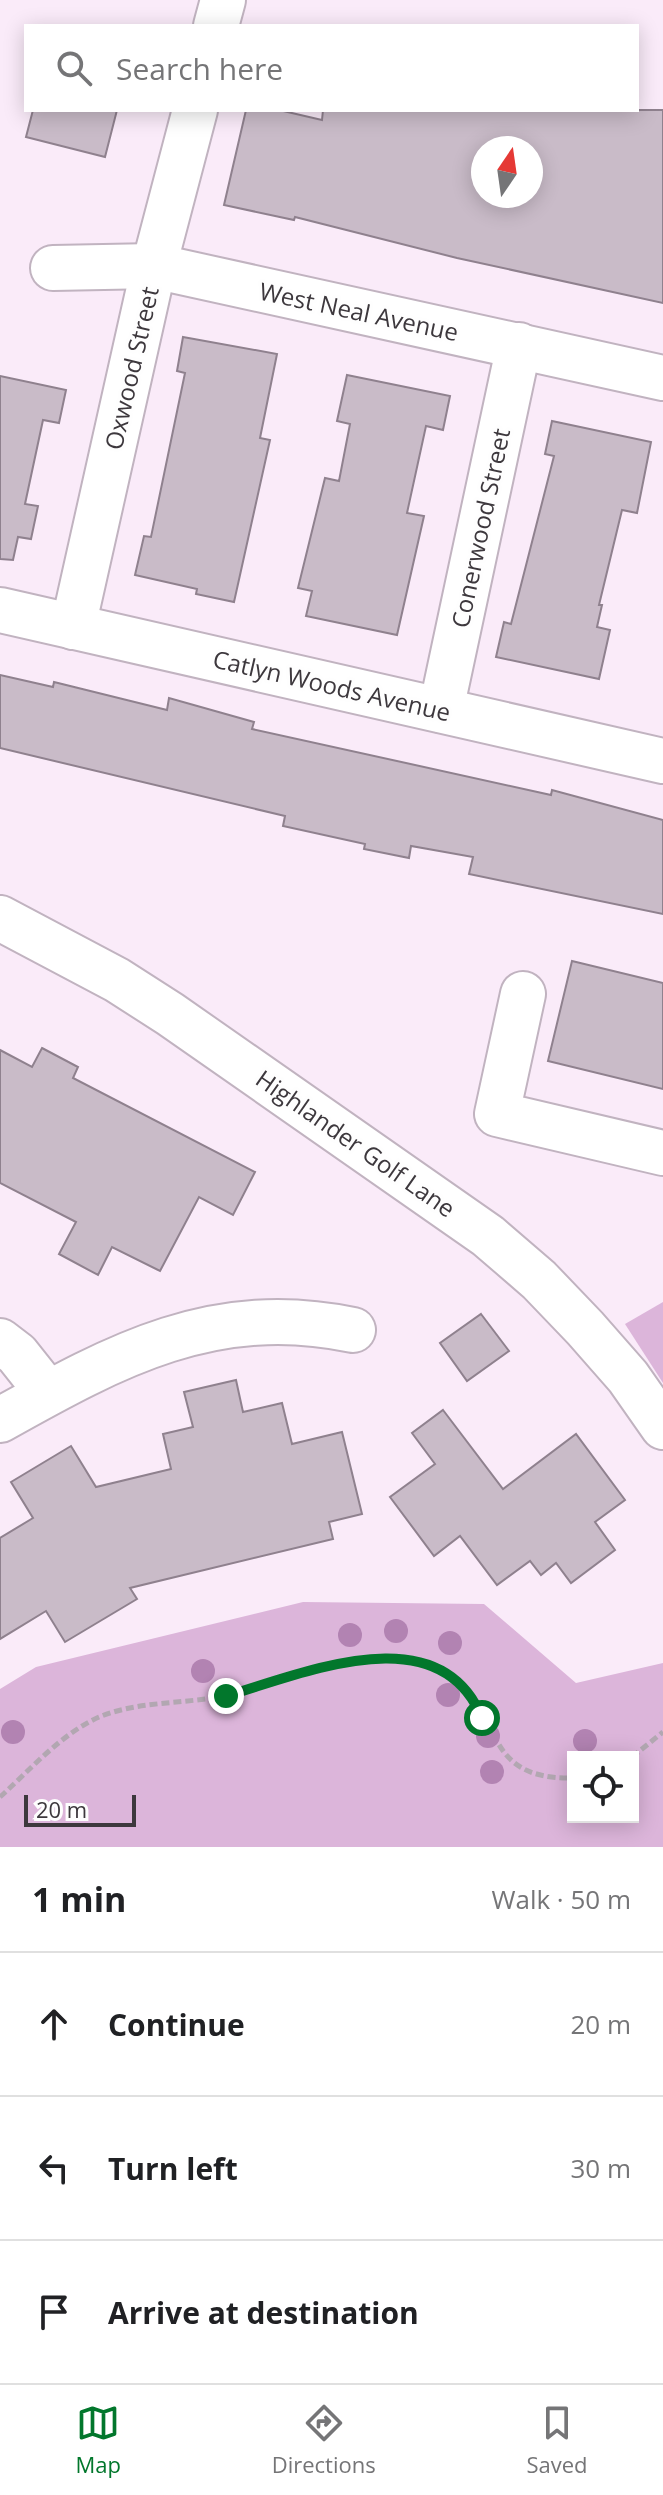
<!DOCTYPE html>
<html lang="en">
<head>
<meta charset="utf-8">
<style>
  :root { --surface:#fff; --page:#f2f2f2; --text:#202124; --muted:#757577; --line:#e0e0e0; --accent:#02772c }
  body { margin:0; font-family:"Open Sans",sans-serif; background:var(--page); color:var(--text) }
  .controls { position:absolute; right:24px; bottom:24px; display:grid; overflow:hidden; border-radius:0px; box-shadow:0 4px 20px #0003 }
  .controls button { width:72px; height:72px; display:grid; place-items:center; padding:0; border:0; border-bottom:2px solid var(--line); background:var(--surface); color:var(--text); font:40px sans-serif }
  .compass { position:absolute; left:471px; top:136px; width:72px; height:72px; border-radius:50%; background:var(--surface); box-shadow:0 4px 20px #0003; rotate:13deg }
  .scale { position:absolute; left:24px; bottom:20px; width:112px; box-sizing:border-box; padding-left:8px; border:4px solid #3d383d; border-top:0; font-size:22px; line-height:28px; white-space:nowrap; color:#3d383d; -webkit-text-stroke:6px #fefefe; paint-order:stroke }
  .stop { position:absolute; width:24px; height:24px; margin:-18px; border:6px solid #02772c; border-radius:50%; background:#fff }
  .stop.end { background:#02772c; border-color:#fff; box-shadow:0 2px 8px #0008 }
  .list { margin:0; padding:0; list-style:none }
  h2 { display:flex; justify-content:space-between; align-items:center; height:104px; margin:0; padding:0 32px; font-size:34px }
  h2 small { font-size:26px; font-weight:400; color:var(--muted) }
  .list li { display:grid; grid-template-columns:52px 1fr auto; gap:24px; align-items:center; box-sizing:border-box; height:144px; padding:0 32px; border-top:2px solid var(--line) }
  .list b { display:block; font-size:30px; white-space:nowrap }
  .list em { font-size:26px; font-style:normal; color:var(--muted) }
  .icon { flex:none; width:44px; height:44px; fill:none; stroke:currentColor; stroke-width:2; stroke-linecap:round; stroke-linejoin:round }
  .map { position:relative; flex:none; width:663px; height:1847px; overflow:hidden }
  .search { position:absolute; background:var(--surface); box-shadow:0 4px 20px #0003; left:24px; right:24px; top:24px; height:88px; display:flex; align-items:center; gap:20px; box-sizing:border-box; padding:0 28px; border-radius:0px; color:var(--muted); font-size:30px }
  .sheet { height:536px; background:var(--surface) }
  nav { display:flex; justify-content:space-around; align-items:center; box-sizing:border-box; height:112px; border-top:2px solid var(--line); background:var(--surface); font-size:22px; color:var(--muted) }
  nav a { display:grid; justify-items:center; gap:4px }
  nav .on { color:var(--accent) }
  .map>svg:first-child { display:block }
  .green { fill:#dcb5da; fill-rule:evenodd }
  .building { fill:#c9bbc8; stroke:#8f818e; stroke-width:2; fill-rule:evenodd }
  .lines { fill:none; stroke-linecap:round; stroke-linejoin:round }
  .minor-casing { stroke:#c1b3c0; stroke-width:48 }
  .path { stroke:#b2a7b1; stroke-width:5; stroke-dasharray:8 4; stroke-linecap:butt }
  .minor { stroke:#fff; stroke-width:44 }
  .tree { fill:#b283b2 }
  .route { stroke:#02772c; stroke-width:10 }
  .labels { text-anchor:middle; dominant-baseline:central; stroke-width:7; stroke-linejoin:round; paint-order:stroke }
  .street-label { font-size:24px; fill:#3d383d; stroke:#fefefe }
</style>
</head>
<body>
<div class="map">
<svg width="663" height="1847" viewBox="0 0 663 1847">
  <rect width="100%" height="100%" fill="#faebf9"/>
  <g class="green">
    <polygon points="663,1302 663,1383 625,1324"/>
    <path d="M303,1602L484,1604L576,1683L663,1663V1847H0V1689L36,1667ZM633,1757V1817H573V1757Z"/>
  </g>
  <g class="building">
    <polygon points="33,110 117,110 105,157 26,137"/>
    <path d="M246,110H279L322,120L323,110H663V303L457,258L295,217L294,220L224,205ZM483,148H531V196H483Z"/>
    <polygon points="183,337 277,354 260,438 270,440 234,602 196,594 197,589 135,575 144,536 151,537 185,373 177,371"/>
    <polygon points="347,375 450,396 443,430 426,426 407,513 424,516 397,635 306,616 312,591 298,588 325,478 339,481 350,424 337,421"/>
    <polygon points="0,376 66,390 59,423 43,420 25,504 38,506 31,539 18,537 13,560 0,559"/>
    <polygon points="552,421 651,442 637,513 622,510 599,605 602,605 597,627 610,630 599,679 496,657 504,622 511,624 554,456 545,454"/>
    <polygon points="0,675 53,687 54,682 167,710 169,698 254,722 252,729 551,795 552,790 663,820 663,914 469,874 473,857 411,846 409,858 364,849 365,844 283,826 285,816 0,748"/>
    <polygon points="572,961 663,983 663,1089 548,1061"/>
    <polygon points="42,1048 78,1067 73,1078 255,1172 233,1215 199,1197 160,1271 112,1247 98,1275 59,1254 76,1222 0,1183 0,1050 32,1067"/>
    <polygon points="481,1314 509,1351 467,1381 440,1343"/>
    <polygon points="236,1380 243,1412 282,1403 292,1444 342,1432 362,1514 329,1522 333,1539 130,1588 137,1599 65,1642 46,1611 0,1639 0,1538 33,1518 11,1482 71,1446 96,1487 171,1469 163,1434 193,1427 184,1392"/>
    <polygon points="443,1410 503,1489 576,1434 625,1500 595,1522 615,1550 571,1583 556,1563 541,1575 530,1561 497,1585 460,1536 434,1556 390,1497 435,1464 412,1433"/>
  </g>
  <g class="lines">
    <defs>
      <g id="minor">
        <polyline points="216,26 223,0"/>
        <polyline points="53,268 154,266 663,378"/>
        <polyline points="0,610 663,761"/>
        <polyline points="73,627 154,266 195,110"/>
        <polyline points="441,710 519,345"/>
        <polyline points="0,918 117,980 170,1014 488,1236 539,1280 585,1328 628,1377 663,1427"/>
        <polyline points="523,994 497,1114 663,1153"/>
        <polyline points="0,1341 17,1354 48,1393"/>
        <path d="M0,1420C116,1355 215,1301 353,1330"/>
      </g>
    </defs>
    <use href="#minor" class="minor-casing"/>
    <g class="path">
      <polyline points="632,1757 663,1732"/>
      <path d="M0,1797C30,1770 61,1734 99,1717C138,1701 183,1704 225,1696C293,1683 382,1634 448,1673C505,1706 476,1780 573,1778"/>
    </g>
    <use href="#minor" class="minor"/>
  </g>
  <g class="tree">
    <circle cx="396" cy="1631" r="12"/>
    <circle cx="350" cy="1635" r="12"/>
    <circle cx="450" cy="1643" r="12"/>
    <circle cx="203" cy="1671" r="12"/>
    <circle cx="448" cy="1695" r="12"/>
    <circle cx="13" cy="1732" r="12"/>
    <circle cx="488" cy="1736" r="12"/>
    <circle cx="585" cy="1741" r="12"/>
    <circle cx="492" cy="1772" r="12"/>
  </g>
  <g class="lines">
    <path class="route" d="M226,1696C305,1673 440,1614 482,1718"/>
  </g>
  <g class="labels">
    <g class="street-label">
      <text transform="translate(359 311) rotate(12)">West Neal Avenue</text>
      <text transform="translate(131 368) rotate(-77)">Oxwood Street</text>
      <text transform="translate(480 528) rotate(-78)">Conerwood Street</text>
      <text transform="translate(332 685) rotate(13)">Catlyn Woods Avenue</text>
      <text transform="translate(356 1143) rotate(35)">Highlander Golf Lane</text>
    </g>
  </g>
</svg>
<div class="controls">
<button><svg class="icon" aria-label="locate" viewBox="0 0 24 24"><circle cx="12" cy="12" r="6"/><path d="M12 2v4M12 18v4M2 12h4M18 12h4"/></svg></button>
</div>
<svg class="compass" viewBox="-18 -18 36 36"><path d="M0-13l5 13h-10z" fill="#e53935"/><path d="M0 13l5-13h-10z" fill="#757577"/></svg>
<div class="scale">20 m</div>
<div class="stop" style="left:482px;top:1718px"></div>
<div class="stop end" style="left:226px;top:1696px"></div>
<div class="search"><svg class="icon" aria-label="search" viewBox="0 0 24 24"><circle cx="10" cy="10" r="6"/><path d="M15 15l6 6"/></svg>Search here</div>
</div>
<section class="sheet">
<h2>1 min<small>Walk · 50 m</small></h2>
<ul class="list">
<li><svg class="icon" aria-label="ahead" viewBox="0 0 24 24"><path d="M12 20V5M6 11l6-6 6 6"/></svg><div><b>Continue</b></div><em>20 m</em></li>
<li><svg class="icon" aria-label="left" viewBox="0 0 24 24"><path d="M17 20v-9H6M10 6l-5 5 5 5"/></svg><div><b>Turn left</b></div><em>30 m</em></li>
<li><svg class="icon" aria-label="arrive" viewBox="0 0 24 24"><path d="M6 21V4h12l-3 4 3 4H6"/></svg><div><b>Arrive at destination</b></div></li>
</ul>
</section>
<nav>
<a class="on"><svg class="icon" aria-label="map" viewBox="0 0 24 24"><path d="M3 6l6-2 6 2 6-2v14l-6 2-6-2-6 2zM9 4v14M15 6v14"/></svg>Map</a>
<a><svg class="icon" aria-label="directions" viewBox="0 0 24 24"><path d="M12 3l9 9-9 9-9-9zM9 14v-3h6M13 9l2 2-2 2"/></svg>Directions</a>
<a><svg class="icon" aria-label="saved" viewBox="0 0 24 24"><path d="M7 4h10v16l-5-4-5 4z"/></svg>Saved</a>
</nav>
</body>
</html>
